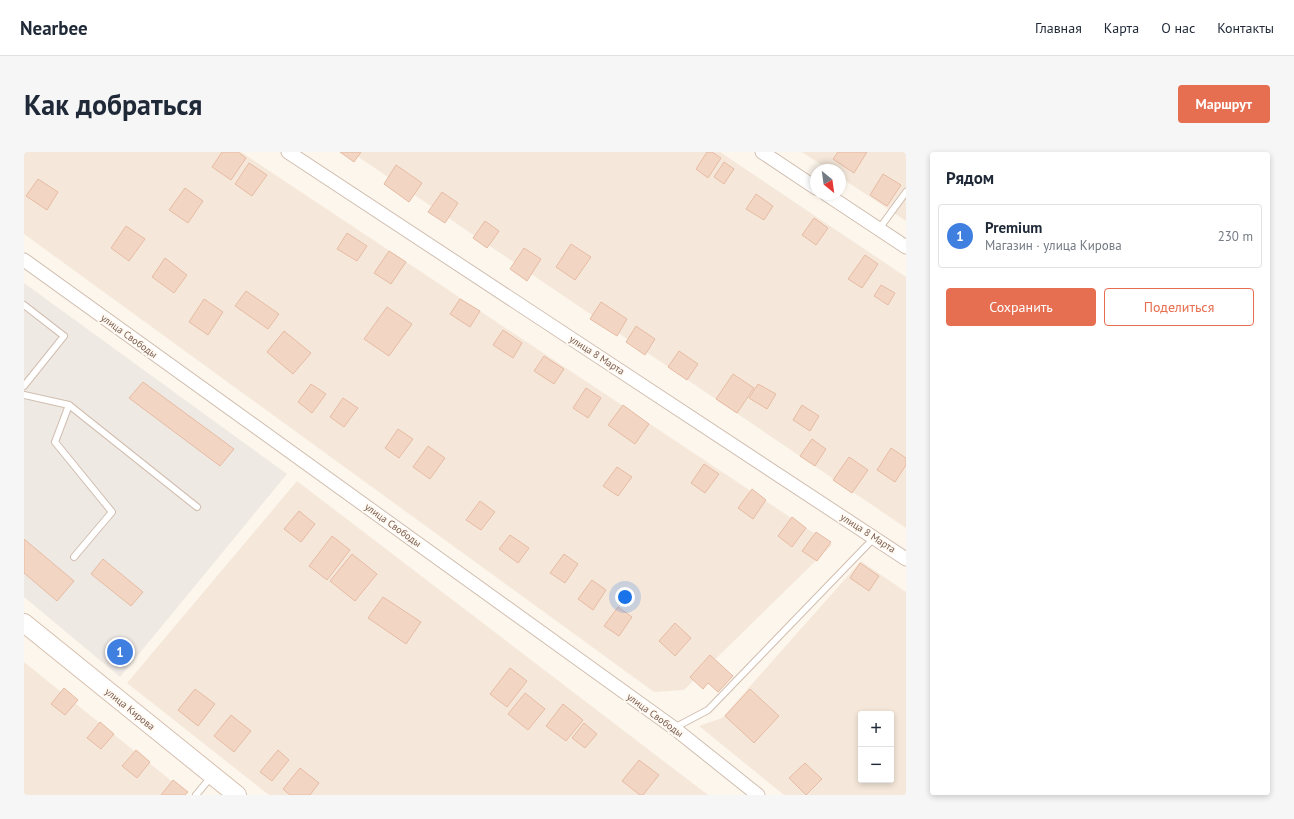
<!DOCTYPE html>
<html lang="ru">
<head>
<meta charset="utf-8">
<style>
  :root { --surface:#fff; --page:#f6f6f7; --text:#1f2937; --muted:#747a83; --line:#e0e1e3; --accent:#e76f51 }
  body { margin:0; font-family:"PT Sans",sans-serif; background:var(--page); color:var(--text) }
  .controls { position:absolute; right:12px; bottom:12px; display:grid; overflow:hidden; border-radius:4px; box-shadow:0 2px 6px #0003 }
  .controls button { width:36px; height:36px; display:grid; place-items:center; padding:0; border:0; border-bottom:1px solid var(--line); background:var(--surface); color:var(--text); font:20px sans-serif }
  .compass { position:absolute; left:786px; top:12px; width:36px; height:36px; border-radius:50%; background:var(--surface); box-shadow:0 2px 6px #0003; rotate:151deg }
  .you { position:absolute; left:601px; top:445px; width:14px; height:14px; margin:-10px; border:3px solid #fff; border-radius:50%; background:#1a73e8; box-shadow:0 0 0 6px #1a73e833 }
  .badge { display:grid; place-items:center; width:26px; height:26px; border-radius:50%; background:var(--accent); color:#fff; font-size:13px; font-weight:700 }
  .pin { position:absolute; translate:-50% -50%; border:2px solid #fff; box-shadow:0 1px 4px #0006 }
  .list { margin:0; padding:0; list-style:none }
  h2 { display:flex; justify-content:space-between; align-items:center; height:52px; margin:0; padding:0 16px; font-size:17px }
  h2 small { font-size:13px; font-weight:400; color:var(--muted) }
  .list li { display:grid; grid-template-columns:26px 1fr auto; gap:12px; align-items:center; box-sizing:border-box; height:64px; margin:0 8px 8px; padding:0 8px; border:1px solid var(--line); border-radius:4px }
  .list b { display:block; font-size:15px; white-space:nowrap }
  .list p { margin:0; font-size:13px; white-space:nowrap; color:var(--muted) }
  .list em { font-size:13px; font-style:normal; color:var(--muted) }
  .actions { display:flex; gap:8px; padding:12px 16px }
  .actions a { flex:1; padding:9px 0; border:1px solid var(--accent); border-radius:4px; text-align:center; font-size:14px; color:var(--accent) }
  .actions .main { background:var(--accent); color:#fff }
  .map { position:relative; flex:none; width:882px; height:643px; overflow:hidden; border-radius:4px }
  header { display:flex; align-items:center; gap:24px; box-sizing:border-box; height:56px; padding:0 20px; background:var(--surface); border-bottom:1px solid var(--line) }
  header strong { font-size:19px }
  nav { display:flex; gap:22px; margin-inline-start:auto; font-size:14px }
  .intro { display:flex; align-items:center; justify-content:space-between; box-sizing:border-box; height:96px; padding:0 24px }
  h1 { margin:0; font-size:28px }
  .button { padding:10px 18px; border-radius:4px; background:var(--accent); color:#fff; font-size:14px; font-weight:700 }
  main { display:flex; gap:24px; padding:0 24px }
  aside { flex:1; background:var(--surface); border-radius:4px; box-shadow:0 2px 6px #0003 }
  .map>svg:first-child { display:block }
  .residential { fill:#f5e8da; fill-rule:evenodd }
  .industrial { fill:#efe9e4 }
  .building { fill:#f3d5c3; stroke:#e6bba3 }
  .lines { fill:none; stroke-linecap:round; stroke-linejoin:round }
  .lane-casing { stroke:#d1beb0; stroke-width:8 }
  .street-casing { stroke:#d1beb0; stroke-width:15 }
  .secondary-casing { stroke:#d6c0b0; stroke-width:20 }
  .lane { stroke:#fff; stroke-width:6 }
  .street { stroke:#fff; stroke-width:13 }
  .secondary { stroke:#fff; stroke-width:18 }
  .labels { text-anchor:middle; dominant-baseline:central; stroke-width:4; stroke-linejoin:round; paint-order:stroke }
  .street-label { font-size:10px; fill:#7a5c4d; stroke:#fffaf3 }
</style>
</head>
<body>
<header>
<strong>Nearbee</strong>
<nav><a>Главная</a><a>Карта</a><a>О нас</a><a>Контакты</a></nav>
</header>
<div class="intro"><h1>Как добраться</h1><a class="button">Маршрут</a></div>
<main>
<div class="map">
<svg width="882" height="643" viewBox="0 0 882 643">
  <rect width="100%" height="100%" fill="#fdf6ec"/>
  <g class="residential">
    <polygon points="0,0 217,0 808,393 660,538 630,540 0,82"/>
    <polygon points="327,0 696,0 882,125 882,376"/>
    <polygon points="778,0 882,0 882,69 816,25 816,18 805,18"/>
    <polygon points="273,329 684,643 245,643 103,531"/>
    <path d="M837,409L882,440V643H760L675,574L698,566ZM837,562H867V628H837Z"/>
    <polygon points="0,510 155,635 149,643 0,643"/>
  </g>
  <polygon class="industrial" points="0,131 263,322 96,525 0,445"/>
  <g class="building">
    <polygon points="198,0 214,0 222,6 207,28 188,15"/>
    <polygon points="316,0 337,0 330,10"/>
    <polygon points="683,0 688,0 697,6 684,26 672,17"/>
    <polygon points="814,0 843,0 830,21 809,7"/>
    <polygon points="700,10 710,17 700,32 690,25"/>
    <polygon points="225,11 243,23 228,44 211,32"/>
    <polygon points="372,13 398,31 385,50 360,32"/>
    <polygon points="859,22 877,33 863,54 846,43"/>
    <polygon points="14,27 34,40 23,58 2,44"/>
    <polygon points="161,36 179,49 164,71 145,58"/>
    <polygon points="418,40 434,51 421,71 404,60"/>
    <polygon points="732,42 749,54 740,68 722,57"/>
    <polygon points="790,66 804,76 792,93 778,83"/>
    <polygon points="461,69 475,79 463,96 449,86"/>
    <polygon points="102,74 121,87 105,109 87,96"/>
    <polygon points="323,81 343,94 333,109 313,97"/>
    <polygon points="547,92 567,105 551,128 532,115"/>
    <polygon points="500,96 517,107 503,129 486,117"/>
    <polygon points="365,99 382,110 367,132 350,121"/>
    <polygon points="841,103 854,112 838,136 824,127"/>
    <polygon points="141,106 163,123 150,141 128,125"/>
    <polygon points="857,133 871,141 864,153 850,144"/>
    <polygon points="222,139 255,162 244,177 211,154"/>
    <polygon points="180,147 199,160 184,183 165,170"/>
    <polygon points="436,147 456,159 446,175 426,162"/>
    <polygon points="577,150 603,167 593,184 566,167"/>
    <polygon points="363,155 388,172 365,204 340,187"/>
    <polygon points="612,174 631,187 621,203 602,190"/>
    <polygon points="479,178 498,191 489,206 469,193"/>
    <polygon points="260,179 287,201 269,222 243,200"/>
    <polygon points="655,199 674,212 663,228 644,215"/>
    <polygon points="520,204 540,217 530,232 510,219"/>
    <polygon points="709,222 730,236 713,261 692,247"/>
    <polygon points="119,230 210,297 196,314 105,246"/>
    <polygon points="287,232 302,242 288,261 274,250"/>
    <polygon points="734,232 752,242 743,257 725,246"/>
    <polygon points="562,236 577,246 564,266 549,256"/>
    <polygon points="319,246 334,256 320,275 306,265"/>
    <polygon points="599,253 625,272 611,292 584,273"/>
    <polygon points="778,253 795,264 786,279 769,268"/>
    <polygon points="374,277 389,287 375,306 361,296"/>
    <polygon points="788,287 802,297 791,314 776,304"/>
    <polygon points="404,294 421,306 406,327 389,315"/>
    <polygon points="867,296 882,306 882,313 871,330 853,318"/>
    <polygon points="825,305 844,318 828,341 809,328"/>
    <polygon points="680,312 695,322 681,341 667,331"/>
    <polygon points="593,315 608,325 594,344 579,334"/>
    <polygon points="728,337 742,348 729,367 714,356"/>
    <polygon points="456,349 471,360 457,378 442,368"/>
    <polygon points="275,359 291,372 277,390 260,377"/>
    <polygon points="768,365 782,376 768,395 754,384"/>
    <polygon points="792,380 807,390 793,409 778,399"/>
    <polygon points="486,383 505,396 494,411 475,397"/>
    <polygon points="308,384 326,398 303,428 285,414"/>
    <polygon points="0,387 50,429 33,449 0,421"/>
    <polygon points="328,402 353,422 331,449 306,429"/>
    <polygon points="540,402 554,412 541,431 526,421"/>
    <polygon points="79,407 119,440 107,454 67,422"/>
    <polygon points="836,411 855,424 845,439 826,426"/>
    <polygon points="568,428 582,438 569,458 554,447"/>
    <polygon points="359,445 397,470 382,492 344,466"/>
    <polygon points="594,455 608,465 595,484 580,474"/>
    <polygon points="651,471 667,486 651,504 635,489"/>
    <polygon points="686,503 709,524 694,540 684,531 679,537 666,525"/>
    <polygon points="486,516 503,529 483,555 466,542"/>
    <polygon points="40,536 54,548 41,563 27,552"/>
    <polygon points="171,537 191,552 174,574 154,558"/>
    <polygon points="726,537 755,564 730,591 701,564"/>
    <polygon points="501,541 521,557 504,578 484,562"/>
    <polygon points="539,552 559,568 542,589 522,574"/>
    <polygon points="207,563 227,579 210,600 190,584"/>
    <polygon points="76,570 90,582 77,597 63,586"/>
    <polygon points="560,571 573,582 561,596 548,586"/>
    <polygon points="112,598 126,610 113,626 98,614"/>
    <polygon points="254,598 265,608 248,629 236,620"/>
    <polygon points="615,608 635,623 619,643 616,643 598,629"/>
    <polygon points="781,611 798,627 782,643 765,626"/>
    <polygon points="276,616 295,631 286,643 266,643 259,637"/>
    <polygon points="149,628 164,640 161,643 137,643"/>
  </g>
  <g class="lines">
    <defs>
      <g id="lane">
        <polyline points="855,77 882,40"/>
        <polyline points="0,153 40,184 0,234"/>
        <polyline points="0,243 45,253 173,355"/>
        <polyline points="45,253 31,290 88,360 50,405"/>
        <polyline points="650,576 684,558 850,386"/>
        <polyline points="172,643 187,625"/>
      </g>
      <g id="street">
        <polyline points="264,0 882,407"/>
        <polyline points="738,0 792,36"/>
        <polyline points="802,42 882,95"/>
        <polyline points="0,108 650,576 734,643"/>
      </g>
      <polyline id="secondary" points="0,471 213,643"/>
    </defs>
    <use href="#lane" class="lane-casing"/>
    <use href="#street" class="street-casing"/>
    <use href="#secondary" class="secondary-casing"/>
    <use href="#lane" class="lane"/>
    <use href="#street" class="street"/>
    <use href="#secondary" class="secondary"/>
  </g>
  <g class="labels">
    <g class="street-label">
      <text transform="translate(105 184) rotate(36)">улица Свободы</text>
      <text transform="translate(573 203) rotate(33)">улица 8 Марта</text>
      <text transform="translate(369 373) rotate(36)">улица Свободы</text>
      <text transform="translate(844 381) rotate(33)">улица 8 Марта</text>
      <text transform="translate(106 557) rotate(39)">улица Кирова</text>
      <text transform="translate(631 563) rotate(36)">улица Свободы</text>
    </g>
  </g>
</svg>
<div class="controls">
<button>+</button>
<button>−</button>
</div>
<svg class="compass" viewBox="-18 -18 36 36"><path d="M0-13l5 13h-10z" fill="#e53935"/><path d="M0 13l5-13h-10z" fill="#747a83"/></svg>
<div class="you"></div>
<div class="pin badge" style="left:96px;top:500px;background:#3f7fe0">1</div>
</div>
<aside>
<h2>Рядом<small></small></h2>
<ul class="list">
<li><span class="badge" style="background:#3f7fe0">1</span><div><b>Premium</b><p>Магазин · улица Кирова</p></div><em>230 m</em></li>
</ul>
<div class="actions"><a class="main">Сохранить</a><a>Поделиться</a></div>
</aside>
</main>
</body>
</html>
